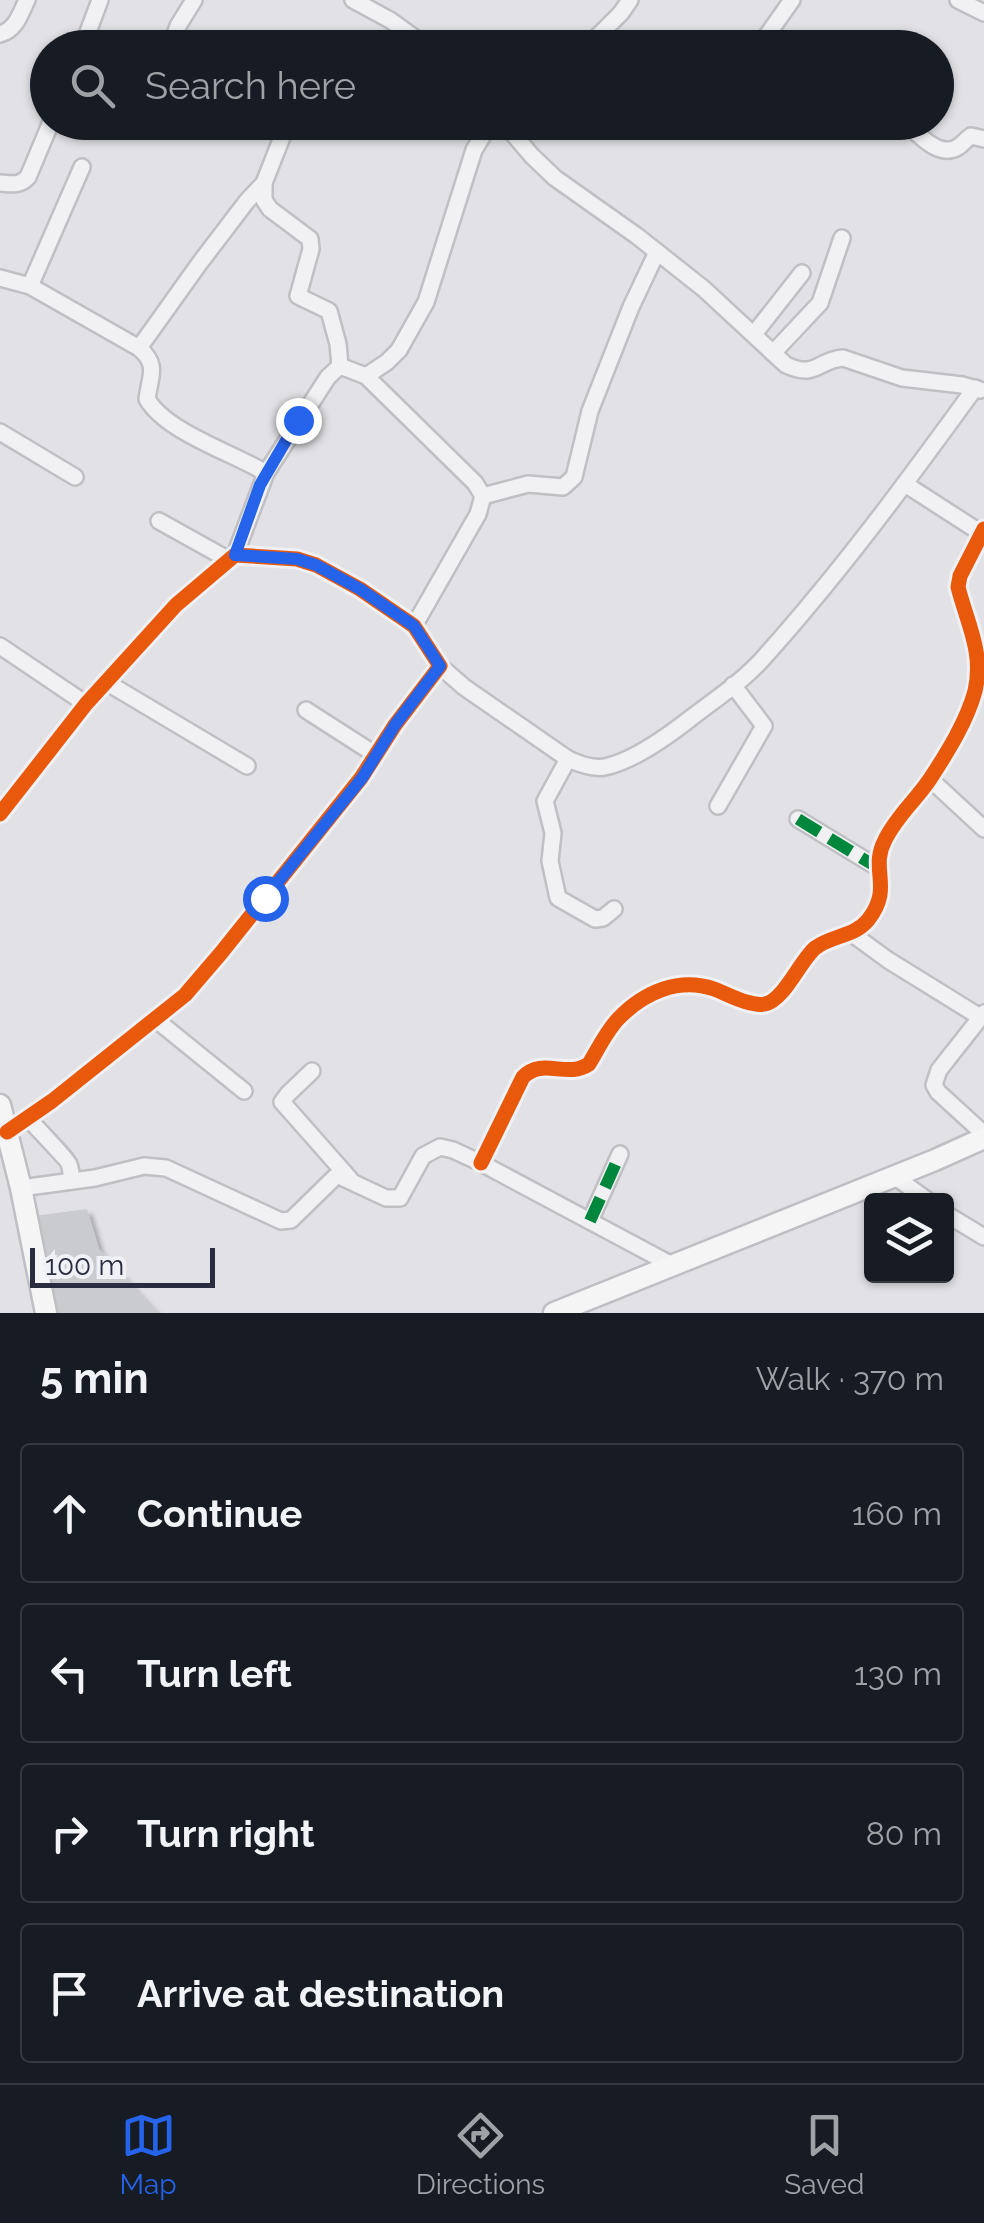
<!DOCTYPE html>
<html lang="en">
<head>
<meta charset="utf-8">
<style>
  :root { --surface:#171b24; --page:#20242c; --text:#f1f3f6; --muted:#9ea1a6; --line:#363941; --accent:#2563eb }
  body { margin:0; font-family:Raleway,sans-serif; background:var(--page); color:var(--text) }
  .controls { position:absolute; right:30px; bottom:30px; display:grid; overflow:hidden; border-radius:10px; box-shadow:0 2px 8px #0004 }
  .controls button { width:90px; height:90px; display:grid; place-items:center; padding:0; border:0; border-bottom:2px solid var(--line); background:var(--surface); color:var(--text); font:50px sans-serif }
  .scale { position:absolute; left:30px; bottom:25px; width:185px; box-sizing:border-box; padding-left:10px; border:5px solid #292d3f; border-top:0; font-size:28px; line-height:35px; white-space:nowrap; color:#292d3f; -webkit-text-stroke:8px #eff1f6; paint-order:stroke }
  .stop { position:absolute; width:30px; height:30px; margin:-22px; border:8px solid #2563eb; border-radius:50%; background:#fff }
  .stop.end { background:#2563eb; border-color:#fff; box-shadow:0 2px 10px #0008 }
  .list { margin:0; padding:0; list-style:none }
  h2 { display:flex; justify-content:space-between; align-items:center; height:130px; margin:0; padding:0 40px; font-size:42px }
  h2 small { font-size:32px; font-weight:400; color:var(--muted) }
  .list li { display:grid; grid-template-columns:65px 1fr auto; gap:30px; align-items:center; box-sizing:border-box; height:140px; margin:0 20px 20px; padding:0 20px; border:2px solid var(--line); border-radius:10px }
  .list b { display:block; font-size:38px; white-space:nowrap }
  .list em { font-size:32px; font-style:normal; color:var(--muted) }
  .icon { flex:none; width:55px; height:55px; fill:none; stroke:currentColor; stroke-width:2; stroke-linecap:round; stroke-linejoin:round }
  .map { position:relative; flex:none; width:984px; height:1313px; overflow:hidden }
  .search { position:absolute; background:var(--surface); box-shadow:0 2px 8px #0004; left:30px; right:30px; top:30px; height:110px; display:flex; align-items:center; gap:25px; box-sizing:border-box; padding:0 35px; border-radius:55px; color:var(--muted); font-size:38px }
  .sheet { height:770px; background:var(--surface) }
  nav { display:flex; justify-content:space-around; align-items:center; box-sizing:border-box; height:140px; border-top:2px solid var(--line); background:var(--surface); font-size:28px; color:var(--muted) }
  nav a { display:grid; justify-items:center; gap:5px }
  nav .on { color:var(--accent) }
  .map>svg:first-child { display:block }
  .building { fill:#cacbce; filter:url(#shadow) }
  .lines { fill:none; stroke-linecap:round; stroke-linejoin:round }
  .minor-casing { stroke:#c0c0c4; stroke-width:20 }
  .major-casing { stroke:#bebfc4; stroke-width:25 }
  .minor { stroke:#f1f1f3; stroke-width:15 }
  .major { stroke:#f5f5f6; stroke-width:20 }
  .quiet { stroke:#00873e; stroke-width:12; stroke-dasharray:25 12; stroke-linecap:butt }
  .cycleway-casing { stroke:#eff1f6; stroke-width:21 }
  .cycleway { stroke:#e8590c; stroke-width:15 }
  .route { stroke:#2563eb; stroke-width:12 }
</style>
</head>
<body>
<div class="map">
<svg width="984" height="1313" viewBox="0 0 984 1313">
  <defs>
    <filter id="shadow"><feDropShadow dx="5" dy="5" stdDeviation="2.5" flood-color="#0004"/></filter>
  </defs>
  <rect width="100%" height="100%" fill="#e2e2e6"/>
  <polygon class="building" points="87,1209 99,1249 157,1313 57,1313 34,1216"/>
  <g class="lines">
    <defs>
      <g id="minor">
        <polyline points="353,0 390,20 429,48"/>
        <polyline points="958,0 984,13"/>
        <path d="M0,34C16,30 20,14 27,0"/>
        <polyline points="82,48 100,0"/>
        <polyline points="170,48 178,26 194,0"/>
        <polyline points="586,48 621,13 630,0"/>
        <polyline points="758,48 792,0"/>
        <path d="M503,122L532,156L555,178L637,236L704,289L786,365C817,379 817,360 843,358L902,378L962,385L980,390"/>
        <path d="M905,122C918,134 939,159 958,147C963,144 966,139 971,136L984,139"/>
        <path d="M0,183C11,184 20,186 28,177L51,122"/>
        <polyline points="264,183 264,200 270,209 310,239 311,249 298,296 329,311 338,344 340,366"/>
        <path d="M0,278L30,286L139,348C159,365 150,376 147,399C166,432 233,453 266,473"/>
        <polyline points="30,286 82,167"/>
        <polyline points="754,334 802,273"/>
        <polyline points="139,348 199,264 247,201 264,183 288,122"/>
        <polyline points="773,353 820,303 842,238"/>
        <polyline points="366,376 387,362 399,350 426,302 474,150 491,122"/>
        <polyline points="0,432 75,477"/>
        <polyline points="905,484 981,533"/>
        <polyline points="483,496 528,484 563,487 574,477 590,411 631,307 657,252"/>
        <polyline points="159,521 229,560"/>
        <polyline points="235,555 266,473 328,377 340,366 366,376 475,483 483,496 478,514 414,626"/>
        <polyline points="0,646 86,704"/>
        <path d="M440,666L464,687L568,759C579,764 592,769 605,767C634,761 668,736 691,718C717,698 746,679 767,654C842,570 909,479 975,388"/>
        <polyline points="106,682 247,766"/>
        <polyline points="306,710 376,755"/>
        <polyline points="568,759 545,801 553,833 550,861 558,898 595,919 603,918 614,909"/>
        <polyline points="930,779 984,829"/>
        <polyline points="718,806 764,726 733,685"/>
        <polyline points="0,814 86,704 176,605 235,555 297,559 316,565 360,589 414,626 440,666 395,725 361,778 221,953 185,995 52,1101 7,1132"/>
        <polyline points="798,819 880,869"/>
        <polyline points="851,933 888,960 980,1017"/>
        <polyline points="984,1013 939,1070 934,1085 938,1092 984,1134"/>
        <polyline points="155,1019 244,1091"/>
        <polyline points="312,1071 288,1094 282,1102 350,1179"/>
        <path d="M28,1118C33,1124 68,1160 69,1164C70,1165 72,1179 72,1181"/>
        <path d="M481,1163L523,1077C543,1057 567,1079 589,1064C598,1049 606,1032 618,1019C644,992 679,977 714,989C728,994 750,1007 765,1004C784,1000 800,961 815,948C832,935 854,937 868,920C894,887 869,870 885,840C896,817 916,800 930,779C947,753 967,721 975,691C984,652 967,623 958,587L960,576L984,529"/>
        <polyline points="894,1176 927,1200"/>
        <polyline points="21,1188 95,1178 144,1166 166,1168 281,1221 291,1220 335,1177 339,1176 386,1198 400,1198 423,1156 440,1147 453,1150 481,1163 674,1266"/>
        <polyline points="946,1214 984,1237"/>
        <polyline points="590,1221 620,1154"/>
      </g>
      <g id="major">
        <polyline points="0,1105 21,1188 46,1313"/>
        <polyline points="554,1313 935,1160 984,1138"/>
      </g>
    </defs>
    <use href="#minor" class="minor-casing"/>
    <use href="#major" class="major-casing"/>
    <use href="#minor" class="minor"/>
    <use href="#major" class="major"/>
    <g class="quiet">
      <polyline points="798,819 880,869"/>
      <polyline points="590,1221 620,1154"/>
    </g>
    <defs>
      <g id="cycleway">
        <polyline points="0,814 86,704 176,605 235,555 297,559 316,565 360,589 414,626 440,666 395,725 361,778 221,953 185,995 52,1101 7,1132"/>
        <path d="M481,1163L523,1077C543,1057 567,1079 589,1064C598,1049 606,1032 618,1019C644,992 679,977 714,989C728,994 750,1007 765,1004C784,1000 800,961 815,948C832,935 854,937 868,920C894,887 869,870 885,840C896,817 916,800 930,779C947,753 967,721 975,691C984,652 967,623 958,587L960,576L984,529"/>
      </g>
    </defs>
    <use href="#cycleway" class="cycleway-casing"/>
    <use href="#cycleway" class="cycleway"/>
  </g>
  <g class="lines">
    <polyline class="route" points="265,898 362,778 395,725 440,666 414,626 360,589 316,565 297,559 235,555 260,485 298,420"/>
  </g>
</svg>
<div class="controls">
<button><svg class="icon" aria-label="layers" viewBox="0 0 24 24"><path d="M12 4l9 5-9 5-9-5zM3 14l9 5 9-5"/></svg></button>
</div>
<div class="scale">100 m</div>
<div class="stop" style="left:265px;top:898px"></div>
<div class="stop end" style="left:298px;top:420px"></div>
<div class="search"><svg class="icon" aria-label="search" viewBox="0 0 24 24"><circle cx="10" cy="10" r="6"/><path d="M15 15l6 6"/></svg>Search here</div>
</div>
<section class="sheet">
<h2>5 min<small>Walk · 370 m</small></h2>
<ul class="list">
<li><svg class="icon" aria-label="ahead" viewBox="0 0 24 24"><path d="M12 20V5M6 11l6-6 6 6"/></svg><div><b>Continue</b></div><em>160 m</em></li>
<li><svg class="icon" aria-label="left" viewBox="0 0 24 24"><path d="M17 20v-9H6M10 6l-5 5 5 5"/></svg><div><b>Turn left</b></div><em>130 m</em></li>
<li><svg class="icon" aria-label="right" viewBox="0 0 24 24"><path d="M7 20v-9h11M14 6l5 5-5 5"/></svg><div><b>Turn right</b></div><em>80 m</em></li>
<li><svg class="icon" aria-label="arrive" viewBox="0 0 24 24"><path d="M6 21V4h12l-3 4 3 4H6"/></svg><div><b>Arrive at destination</b></div></li>
</ul>
</section>
<nav>
<a class="on"><svg class="icon" aria-label="map" viewBox="0 0 24 24"><path d="M3 6l6-2 6 2 6-2v14l-6 2-6-2-6 2zM9 4v14M15 6v14"/></svg>Map</a>
<a><svg class="icon" aria-label="directions" viewBox="0 0 24 24"><path d="M12 3l9 9-9 9-9-9zM9 14v-3h6M13 9l2 2-2 2"/></svg>Directions</a>
<a><svg class="icon" aria-label="saved" viewBox="0 0 24 24"><path d="M7 4h10v16l-5-4-5 4z"/></svg>Saved</a>
</nav>
</body>
</html>
